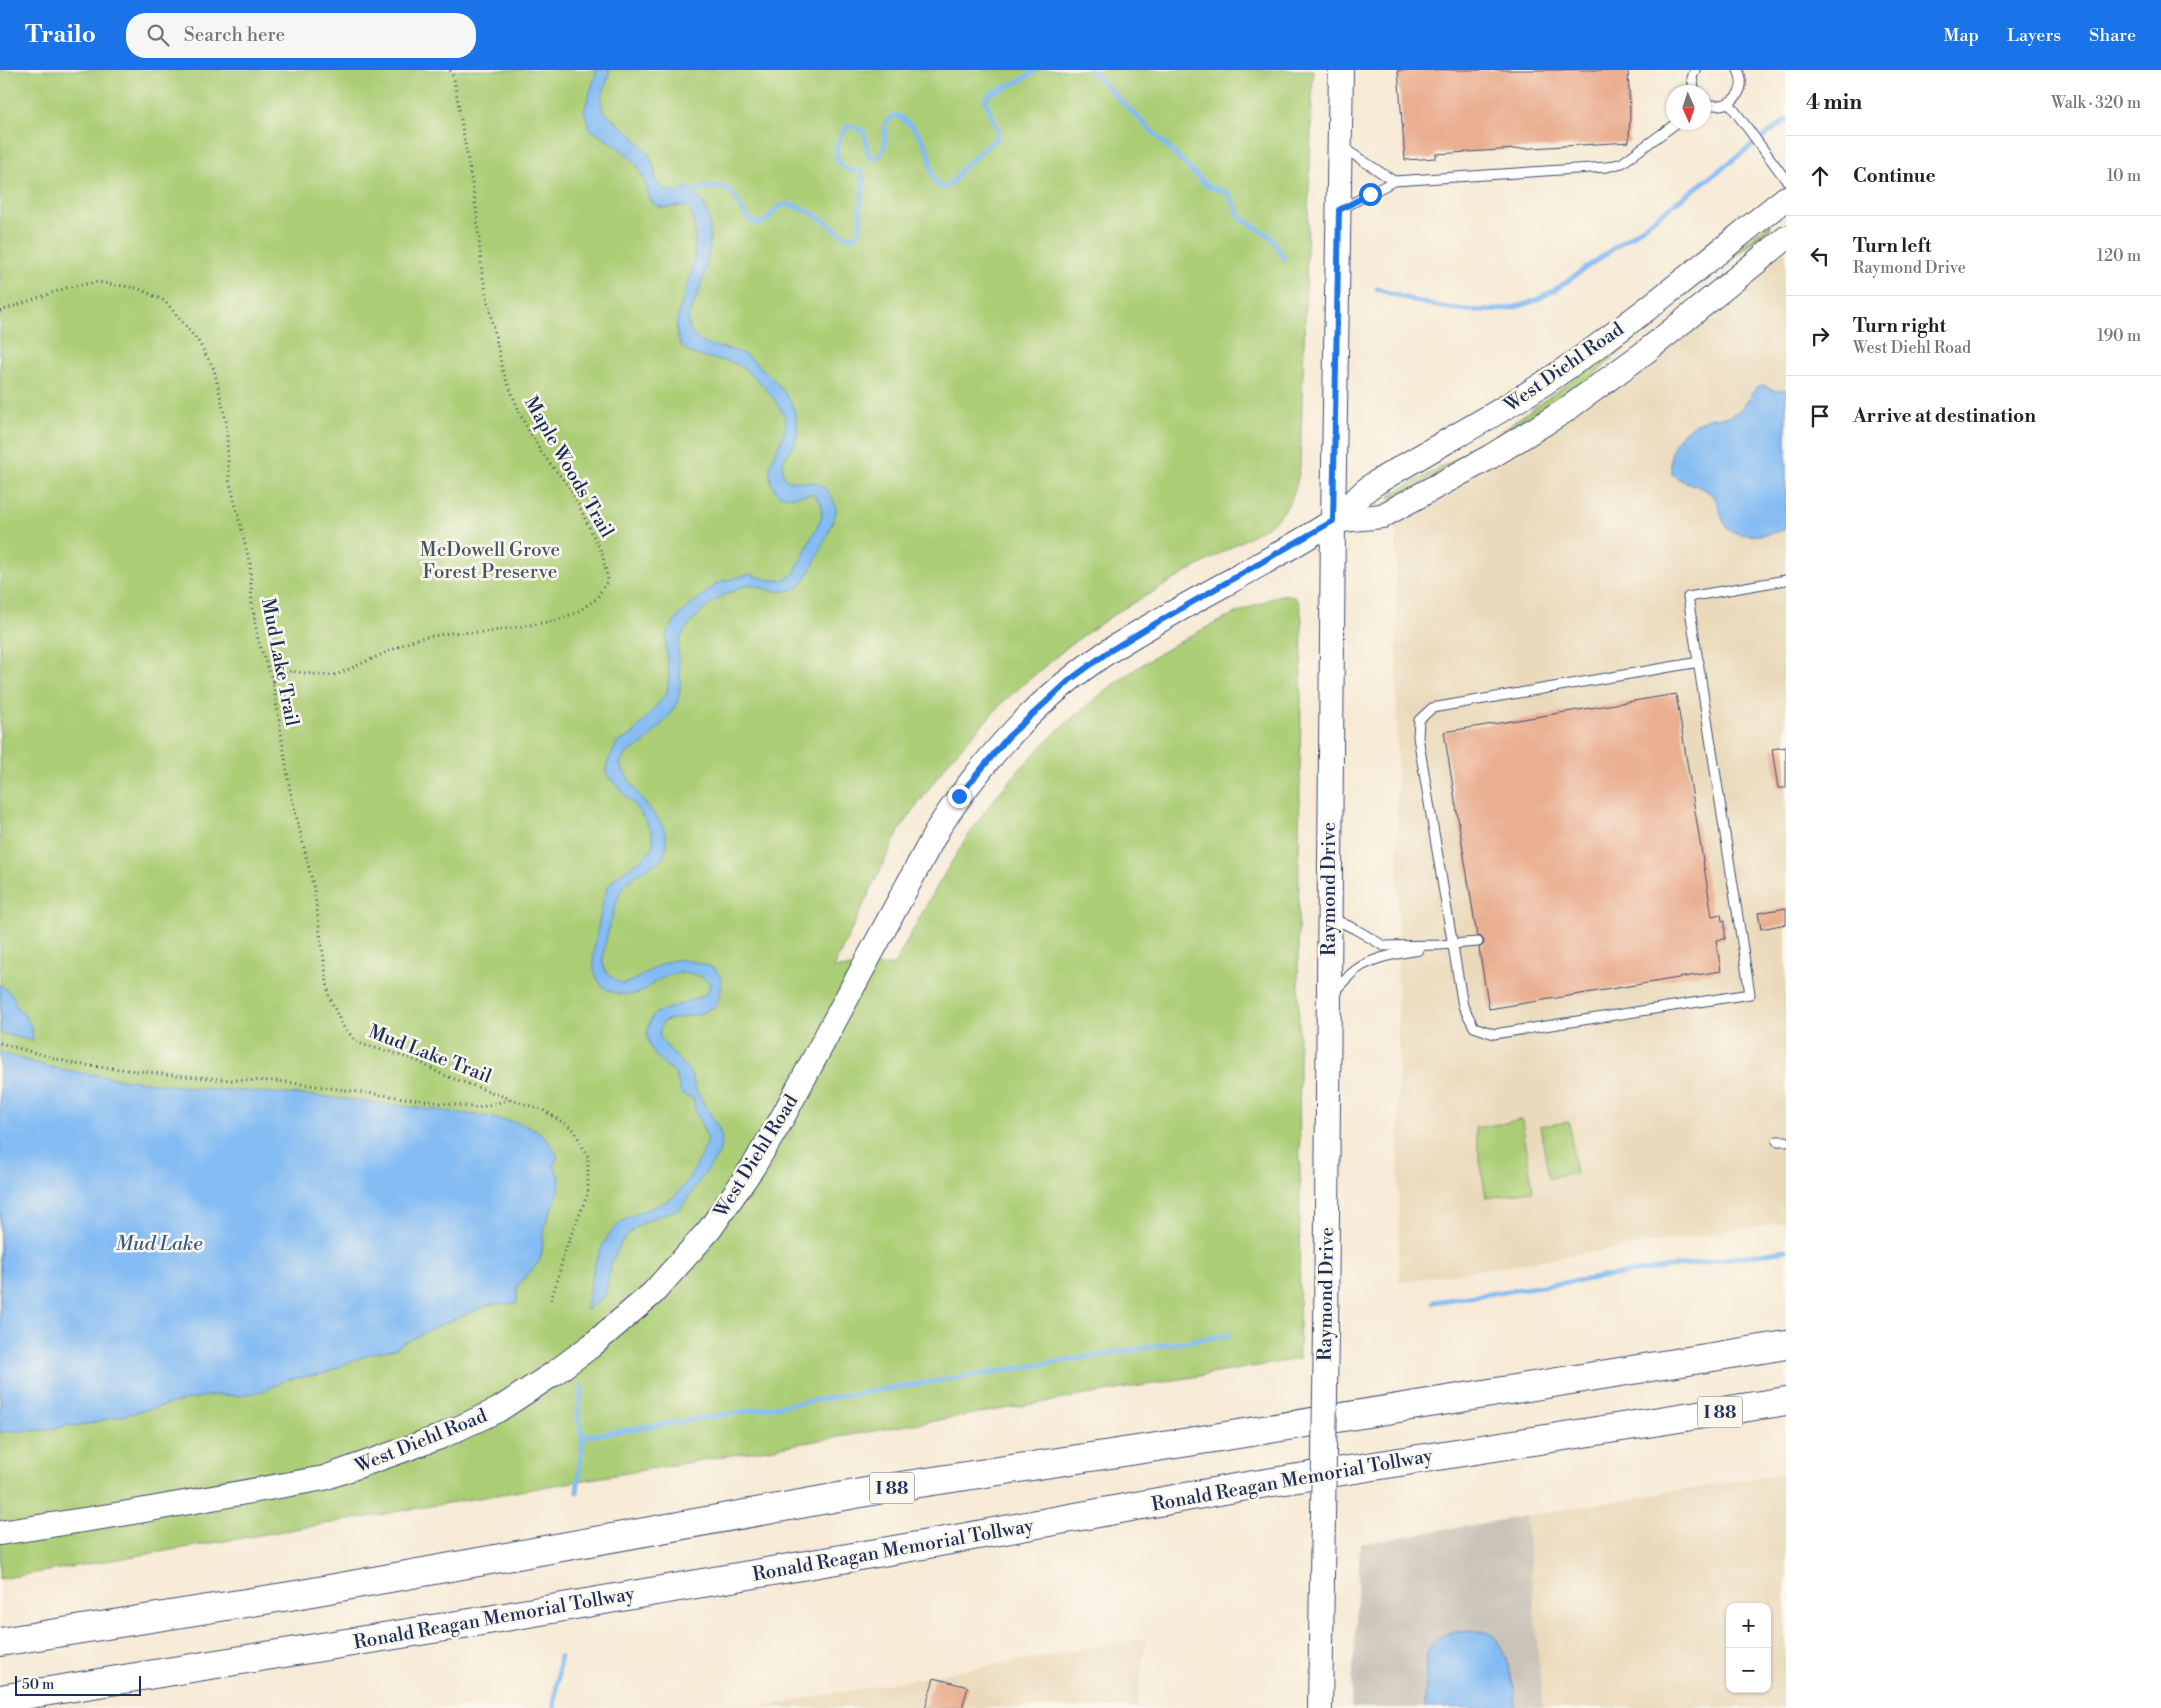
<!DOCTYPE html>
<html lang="en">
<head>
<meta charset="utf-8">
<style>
  :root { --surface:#fff; --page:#f6f6f6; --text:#222; --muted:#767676; --line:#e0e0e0; --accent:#1a73e8 }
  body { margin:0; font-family:"Libre Bodoni",serif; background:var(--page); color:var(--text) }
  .controls { position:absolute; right:15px; bottom:15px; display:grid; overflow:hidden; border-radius:10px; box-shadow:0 1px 4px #0004 }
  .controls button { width:45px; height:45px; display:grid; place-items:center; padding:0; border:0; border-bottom:1px solid var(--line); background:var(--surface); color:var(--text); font:25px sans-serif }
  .compass { position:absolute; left:1666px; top:15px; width:45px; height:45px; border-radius:50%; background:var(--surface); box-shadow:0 1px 4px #0004; rotate:177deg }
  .scale { position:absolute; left:15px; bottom:12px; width:126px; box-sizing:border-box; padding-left:5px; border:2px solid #1b2f5e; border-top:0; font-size:14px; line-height:18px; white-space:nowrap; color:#1b2f5e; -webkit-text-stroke:4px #fbf7ec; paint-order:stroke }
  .stop { position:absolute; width:15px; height:15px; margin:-11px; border:4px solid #1a73e8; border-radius:50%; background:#fff }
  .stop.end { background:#1a73e8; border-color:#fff; box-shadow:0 1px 5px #0008 }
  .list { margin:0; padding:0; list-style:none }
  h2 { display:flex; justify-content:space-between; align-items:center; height:65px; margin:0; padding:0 20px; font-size:21px }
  h2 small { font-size:16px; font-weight:400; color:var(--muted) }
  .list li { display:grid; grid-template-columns:32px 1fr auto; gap:15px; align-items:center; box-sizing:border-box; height:80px; padding:0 20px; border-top:1px solid var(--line) }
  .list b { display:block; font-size:19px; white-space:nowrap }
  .list p { margin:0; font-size:16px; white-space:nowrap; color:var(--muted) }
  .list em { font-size:16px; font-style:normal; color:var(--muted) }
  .icon { flex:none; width:28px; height:28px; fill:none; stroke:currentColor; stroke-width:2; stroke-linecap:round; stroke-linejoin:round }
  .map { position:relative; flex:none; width:1786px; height:1638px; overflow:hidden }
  header { display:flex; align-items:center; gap:30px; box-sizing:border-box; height:70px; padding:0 25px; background:var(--accent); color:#fff }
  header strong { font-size:24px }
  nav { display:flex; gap:28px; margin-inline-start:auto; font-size:18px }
  .search { width:350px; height:45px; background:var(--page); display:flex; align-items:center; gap:12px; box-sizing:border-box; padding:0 18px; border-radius:20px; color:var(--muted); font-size:19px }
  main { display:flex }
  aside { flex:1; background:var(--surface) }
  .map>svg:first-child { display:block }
  .built { fill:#ead9ba; fill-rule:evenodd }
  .industrial { fill:#cac3b8 }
  .green { fill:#abcd75; stroke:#637e6a }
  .water { fill:#83bbf3; stroke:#4f75a8 }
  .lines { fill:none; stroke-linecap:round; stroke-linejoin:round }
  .stream { stroke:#83bbf3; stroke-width:5 }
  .building { fill:#eaae90 }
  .lane-casing { stroke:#3c4b70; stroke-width:11 }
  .secondary-casing { stroke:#3c4b70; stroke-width:26 }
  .highway-casing { stroke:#3c4b70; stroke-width:30 }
  .path { stroke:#3c4b70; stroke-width:3; stroke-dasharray:1 4; stroke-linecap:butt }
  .lane { stroke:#fff; stroke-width:9 }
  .secondary { stroke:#fff; stroke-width:24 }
  .highway { stroke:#fff; stroke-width:28 }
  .secondary-bridge-casing { stroke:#3c4b70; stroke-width:26; stroke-linecap:butt }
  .secondary-bridge { stroke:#fff; stroke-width:24 }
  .route { stroke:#1a73e8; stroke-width:6 }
  .labels { text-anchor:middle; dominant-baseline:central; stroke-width:5; stroke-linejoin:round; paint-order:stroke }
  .shield { fill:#fbf7ec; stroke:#5e6b89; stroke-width:1 }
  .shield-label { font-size:18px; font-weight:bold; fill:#1b2f5e }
  .street-label { font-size:19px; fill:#1b2f5e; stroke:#fbf7ec }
  .park-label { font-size:19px; fill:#3f5664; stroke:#fbf7ec }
  .water-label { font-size:20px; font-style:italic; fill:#3a598b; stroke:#fbf7ec }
</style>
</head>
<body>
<header>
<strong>Trailo</strong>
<div class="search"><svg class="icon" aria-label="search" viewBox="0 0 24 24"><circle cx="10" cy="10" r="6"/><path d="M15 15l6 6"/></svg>Search here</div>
<nav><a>Map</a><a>Layers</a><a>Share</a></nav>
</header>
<main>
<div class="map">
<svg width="1786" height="1638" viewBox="0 0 1786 1638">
  <rect width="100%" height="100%" fill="#fbf7ec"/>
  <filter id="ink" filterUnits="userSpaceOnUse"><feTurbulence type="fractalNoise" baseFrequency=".02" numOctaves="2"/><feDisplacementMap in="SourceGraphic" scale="10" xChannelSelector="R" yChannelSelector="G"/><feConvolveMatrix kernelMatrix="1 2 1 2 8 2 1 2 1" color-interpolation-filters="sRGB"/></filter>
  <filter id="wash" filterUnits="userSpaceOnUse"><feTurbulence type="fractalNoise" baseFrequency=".0096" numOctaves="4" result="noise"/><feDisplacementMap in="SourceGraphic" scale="20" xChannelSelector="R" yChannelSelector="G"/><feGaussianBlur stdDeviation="1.12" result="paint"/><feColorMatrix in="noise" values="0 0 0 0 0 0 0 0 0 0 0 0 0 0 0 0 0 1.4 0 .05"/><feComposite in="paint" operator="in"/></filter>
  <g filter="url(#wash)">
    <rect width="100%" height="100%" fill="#f7ead6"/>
    <g class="built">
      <polygon points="1786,181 1786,1152 1399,1212 1396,451"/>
      <path d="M1786,1403V1638H1543L1526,1446ZM1730,1537H1767V1619H1730Z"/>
      <polygon points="1146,1568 1137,1638 752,1638"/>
    </g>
    <polygon class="industrial" points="1526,1446 1543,1638 1351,1638 1360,1474"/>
    <g class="green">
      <path d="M0,0H1313L1300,396C1296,423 1290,440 1268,456L1116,543L1071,574L1004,631L948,692L899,761L833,898L894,895C920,847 945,799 976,754C1037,666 1130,592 1228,547C1245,539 1263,532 1280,525C1299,523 1299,532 1302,548L1298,870L1300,1105L1299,1289L0,1509Z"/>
      <polygon points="1770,153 1771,158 1665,242 1580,317 1515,359 1404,423 1390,428 1390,425 1485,373 1575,308"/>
      <polygon points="1522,1050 1533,1121 1486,1128 1475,1058"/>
      <polygon points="1569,1052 1576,1104 1549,1108 1540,1056"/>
    </g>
    <g class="water">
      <path d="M597,0H610C609,8 600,27 601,33C602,41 608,45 614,50C634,67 657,83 655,111C667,123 671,125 687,117C691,121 697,125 701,130C719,152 706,205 696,229C692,238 686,246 689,257C695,280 726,275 743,284C757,291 784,319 791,333C795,341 799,357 797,366C794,384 774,389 786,410C800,413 815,409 826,419C831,424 835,432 836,440C836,448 808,510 801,515C786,527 765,519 749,514C740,518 730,522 721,527C708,534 681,558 679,574C676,597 687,620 672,641C668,648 650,667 644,673C635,681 625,679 620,695C627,706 634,718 641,728C656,749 673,757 664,787C649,800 630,804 620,822C615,837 599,884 604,898C607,905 616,910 622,914C641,910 656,893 675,890C682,889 691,891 698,893C725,898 725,913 716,936L699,944L664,951L659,962L661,970L690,1002L697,1022L719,1058L722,1070L719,1084L680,1139L658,1146L636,1157L622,1171L612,1191L605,1226L586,1240C590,1214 595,1178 615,1158C630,1141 654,1140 672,1128C685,1119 703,1086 708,1070L695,1040L693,1028L682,1025C679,1018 678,1008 674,1002C671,998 665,996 662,992C646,978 643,962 654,944L707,924L710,914C696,897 672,902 655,912C650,915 645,921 639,923C631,925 624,925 616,923C586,916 593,881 598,858C601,845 602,822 612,811C623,799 639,794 650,781C667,762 616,718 606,703C606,690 613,684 617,673L632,665L667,623L669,605L666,579L667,563L680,544L719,512L750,504L768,510H783L794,504L822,446L821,433L813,424C804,424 792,428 783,426C778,426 777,423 775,420C757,392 791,371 785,347C783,343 779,338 777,334C769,321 753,304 740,296C722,285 685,293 678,268C674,252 679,242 684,227C693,198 700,172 691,142L685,136L663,138L655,135L650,129L644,110L636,94L622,80L590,59L584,41Z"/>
      <path d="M1763,315L1776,321L1786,319V459C1773,465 1737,470 1727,457C1719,447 1722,434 1710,423C1698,414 1683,414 1672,404C1666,372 1683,357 1712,348C1718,347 1726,348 1731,345C1743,340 1751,326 1757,316Z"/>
      <path d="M0,914L15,927L14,933C23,944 36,956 32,971L0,963Z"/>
      <path d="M0,983L54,998L120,1009L197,1018L317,1026L476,1045L515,1052L537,1060L549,1072L558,1087L554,1095L560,1109L559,1121L546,1152L543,1167L542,1183L539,1192L517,1216V1233L488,1235L431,1259L400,1275L395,1279L370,1284L323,1304L285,1310L267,1320L240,1326L214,1325L191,1329L79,1356C71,1354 67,1356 60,1357C50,1360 38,1361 28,1361C18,1362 9,1360 0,1363Z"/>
      <path d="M1479,1561C1483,1562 1488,1562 1491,1564C1506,1574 1516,1621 1515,1638H1425L1427,1580L1436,1569L1444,1565L1452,1562Z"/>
    </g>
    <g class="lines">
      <g class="stream">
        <polyline points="1090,0 1207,116 1228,123 1241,148 1271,167 1284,188"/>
        <path d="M688,125C692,120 699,119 706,118C737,110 734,133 749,149C751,151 756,153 759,154C772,150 770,143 779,137C795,126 835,159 848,168L855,167L859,162L861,154L860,143L864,108L861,101C830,101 833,79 845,58L852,56L864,62L868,84L874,89C888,83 885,67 885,54L891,47L898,46C910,53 923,66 928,81C933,94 928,112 943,118L952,113L964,96L996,69L999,62L985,30L990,24L1018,12L1037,0"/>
        <path d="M1377,219C1422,234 1468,247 1515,237C1545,231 1572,207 1597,190C1661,145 1724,97 1786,50"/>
        <polyline points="1434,1232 1786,1180"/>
        <polyline points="583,1367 1228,1265"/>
        <polyline points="577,1422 583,1367 578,1348 582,1317"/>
        <polyline points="554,1638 560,1587"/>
      </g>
    </g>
    <g id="blocks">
      <g class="building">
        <polygon points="1398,0 1628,0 1630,41 1629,72 1436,84 1436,88 1405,90"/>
        <polygon points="1676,624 1712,846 1721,844 1722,851 1725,851 1725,869 1716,870 1721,901 1489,939 1479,878 1483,875 1484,871 1481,867 1477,866 1444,662"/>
        <polygon points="1786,677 1786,718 1778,718 1772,679"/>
        <polygon points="1786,838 1786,854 1761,859 1758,843"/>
        <polygon points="934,1608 968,1617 962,1638 925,1638"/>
      </g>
    </g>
  </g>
  <g filter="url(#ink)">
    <use href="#blocks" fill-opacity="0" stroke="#3c4b70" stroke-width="1"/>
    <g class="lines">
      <defs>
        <g id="lane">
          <polyline points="1695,22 1692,8 1695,0"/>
          <path d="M1704,33C1726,42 1750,24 1738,0"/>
          <polyline points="1729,33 1786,110"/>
          <polyline points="1342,77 1394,111"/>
          <polyline points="1341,139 1394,111 1607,97 1622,93 1678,52"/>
          <polyline points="1699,592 1432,638 1419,650 1418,667 1463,936 1474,957 1494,964 1750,924 1688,527 1786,510"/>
          <polyline points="1332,848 1355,859 1384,876 1439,875 1478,872"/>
          <path d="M1333,922C1341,916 1345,909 1352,903C1369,887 1398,884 1419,880"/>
          <polyline points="1777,1071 1786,1071"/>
        </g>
        <g id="secondary">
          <polyline points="1333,451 1382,446 1490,387 1563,342 1644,283 1786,168"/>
          <polyline points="1326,1262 1333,451 1341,0"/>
          <path d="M0,1463L128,1443L324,1408L440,1367L498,1340L553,1304L591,1276L653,1223L710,1159L753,1097L780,1052L939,757C984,688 1040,626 1109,581C1180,535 1259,499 1330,453C1347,442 1358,424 1374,414C1432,378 1492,348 1549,310C1631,255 1708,190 1786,128"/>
          <polyline points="1320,1638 1322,1507"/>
        </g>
        <g id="highway">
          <polyline points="0,1572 296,1525 894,1417 1189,1372 1786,1275"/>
          <polyline points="0,1629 482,1551 923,1475 1235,1418 1786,1331"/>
        </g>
      </defs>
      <use href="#lane" class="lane-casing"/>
      <use href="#secondary" class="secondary-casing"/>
      <use href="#highway" class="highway-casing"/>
      <g class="path">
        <polyline points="0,241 69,217 97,212 137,218 165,231 198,271 214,299 226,351 229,409 250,494 252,534 258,570 273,612 290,720 314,819 329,926 342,955 358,973 418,991 443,1005 545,1041 574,1060 588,1087 588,1123 564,1183 558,1209 551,1230"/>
        <polyline points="273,612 288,601 322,605 336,605 416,569 450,563 487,562 555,551 577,542 596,529 608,510 602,483 570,418 541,382 522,348 503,302 482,203 476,137 454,9 450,0"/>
        <polyline points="0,973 75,994 173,1005 232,1010 279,1011 478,1038 512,1029"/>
      </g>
      <use href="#lane" class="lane"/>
      <use href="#secondary" class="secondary"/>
      <use href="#highway" class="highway"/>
      <defs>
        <polyline id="secondary-bridge" points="1322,1507 1326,1262"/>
      </defs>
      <use href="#secondary-bridge" class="secondary-bridge-casing"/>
      <use href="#secondary-bridge" class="secondary-bridge"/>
    </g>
  </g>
  <g class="lines" filter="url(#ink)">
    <polyline class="route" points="959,726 1008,667 1071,609 1108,582 1144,560 1333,451 1339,140 1370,124"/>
  </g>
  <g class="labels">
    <g class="shield">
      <rect x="1697.5" y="1326.5" width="45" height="31" rx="4"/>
      <rect x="869.5" y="1402.5" width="45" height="31" rx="4"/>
    </g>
    <g class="shield-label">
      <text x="1720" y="1342">I 88</text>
      <text x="892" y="1418">I 88</text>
    </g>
    <g class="street-label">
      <text transform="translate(1564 297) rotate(-35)">West Diehl Road</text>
      <text transform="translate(569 397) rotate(60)">Maple Woods Trail</text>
      <text transform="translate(280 592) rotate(79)">Mud Lake Trail</text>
      <text transform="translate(1329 819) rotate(-90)">Raymond Drive</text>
      <text transform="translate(430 984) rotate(21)">Mud Lake Trail</text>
      <text transform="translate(756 1086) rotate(-58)">West Diehl Road</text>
      <text transform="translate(1326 1224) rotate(-89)">Raymond Drive</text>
      <text transform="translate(421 1371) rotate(-22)">West Diehl Road</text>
      <text transform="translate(1292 1410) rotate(-10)">Ronald Reagan Memorial Tollway</text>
      <text transform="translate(893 1480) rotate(-10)">Ronald Reagan Memorial Tollway</text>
      <text transform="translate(494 1548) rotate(-10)">Ronald Reagan Memorial Tollway</text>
    </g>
    <g class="park-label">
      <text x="490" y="480">McDowell Grove<tspan x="490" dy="22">Forest Preserve</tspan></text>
    </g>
    <g class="water-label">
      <text x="159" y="1174">Mud Lake</text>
    </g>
  </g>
</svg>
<div class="controls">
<button>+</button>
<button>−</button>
</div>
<svg class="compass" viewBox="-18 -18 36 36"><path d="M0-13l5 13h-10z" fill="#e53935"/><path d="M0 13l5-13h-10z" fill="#767676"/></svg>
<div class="scale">50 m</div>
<div class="stop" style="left:1370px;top:124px"></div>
<div class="stop end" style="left:959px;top:726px"></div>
</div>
<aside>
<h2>4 min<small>Walk · 320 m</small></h2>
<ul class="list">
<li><svg class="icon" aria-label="ahead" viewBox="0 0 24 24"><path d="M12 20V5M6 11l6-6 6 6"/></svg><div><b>Continue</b></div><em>10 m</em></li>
<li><svg class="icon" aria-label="left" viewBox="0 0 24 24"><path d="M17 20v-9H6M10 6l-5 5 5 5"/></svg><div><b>Turn left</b><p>Raymond Drive</p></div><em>120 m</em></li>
<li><svg class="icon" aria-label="right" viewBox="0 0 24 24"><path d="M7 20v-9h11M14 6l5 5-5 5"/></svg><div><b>Turn right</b><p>West Diehl Road</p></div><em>190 m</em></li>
<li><svg class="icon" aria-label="arrive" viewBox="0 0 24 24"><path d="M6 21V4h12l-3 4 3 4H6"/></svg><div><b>Arrive at destination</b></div></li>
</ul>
</aside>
</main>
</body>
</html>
